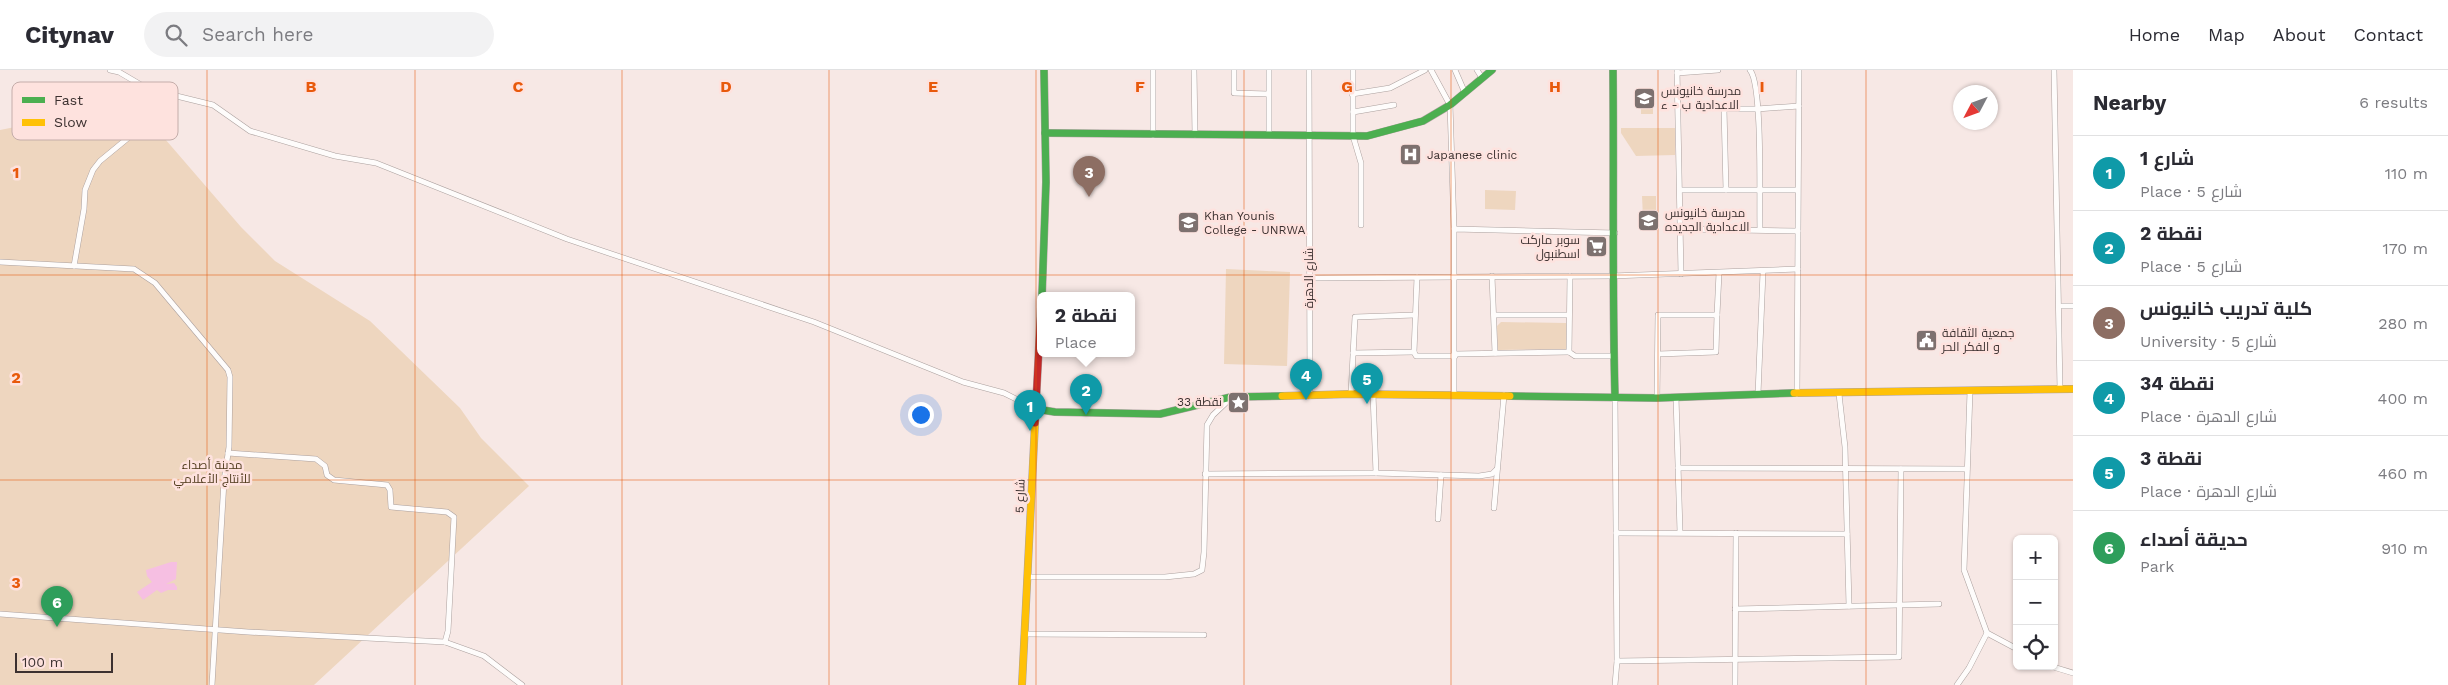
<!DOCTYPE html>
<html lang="en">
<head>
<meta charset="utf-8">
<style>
  :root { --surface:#fff; --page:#f2f2f3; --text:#2b2b33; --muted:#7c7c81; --line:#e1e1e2; --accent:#7d716f }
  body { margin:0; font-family:"Work Sans",Cairo,sans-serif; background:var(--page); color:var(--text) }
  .controls { position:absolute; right:15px; bottom:15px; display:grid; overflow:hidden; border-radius:8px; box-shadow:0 1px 4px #0004 }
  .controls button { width:45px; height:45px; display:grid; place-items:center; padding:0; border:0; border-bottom:1px solid var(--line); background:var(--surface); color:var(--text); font:25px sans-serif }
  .compass { position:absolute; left:1953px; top:15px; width:45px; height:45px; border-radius:50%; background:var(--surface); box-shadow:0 1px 4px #0004; rotate:229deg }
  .scale { position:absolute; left:15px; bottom:12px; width:98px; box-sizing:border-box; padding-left:5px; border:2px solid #3c3130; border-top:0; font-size:14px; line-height:18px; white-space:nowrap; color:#3c3130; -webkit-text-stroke:4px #fee2de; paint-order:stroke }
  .you { position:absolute; left:920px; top:344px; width:18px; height:18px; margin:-12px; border:4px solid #fff; border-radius:50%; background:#1a73e8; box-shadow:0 0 0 8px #1a73e833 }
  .badge { display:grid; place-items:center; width:32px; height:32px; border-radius:50%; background:var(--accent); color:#fff; font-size:16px; font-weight:700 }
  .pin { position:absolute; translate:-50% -41px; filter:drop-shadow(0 1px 2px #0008) }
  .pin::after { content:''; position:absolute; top:26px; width:18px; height:15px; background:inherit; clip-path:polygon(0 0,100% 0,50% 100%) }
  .popup { position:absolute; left:1037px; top:222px; width:98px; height:65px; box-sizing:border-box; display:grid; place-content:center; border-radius:8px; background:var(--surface); filter:drop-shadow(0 1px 4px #0005); font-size:16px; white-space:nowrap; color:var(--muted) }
  .popup b { font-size:19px; color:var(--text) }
  .popup::after { content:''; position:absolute; left:50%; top:100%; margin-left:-10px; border:10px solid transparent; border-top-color:var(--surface) }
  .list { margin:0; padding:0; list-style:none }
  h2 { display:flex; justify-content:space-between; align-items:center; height:65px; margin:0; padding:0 20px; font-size:21px }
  h2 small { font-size:16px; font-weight:400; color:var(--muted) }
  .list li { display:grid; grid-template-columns:32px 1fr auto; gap:15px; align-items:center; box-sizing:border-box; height:75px; padding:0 20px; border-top:1px solid var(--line) }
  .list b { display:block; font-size:19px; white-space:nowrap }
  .list p { margin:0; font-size:16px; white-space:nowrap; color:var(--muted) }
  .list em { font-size:16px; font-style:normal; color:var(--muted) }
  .icon { flex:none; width:28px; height:28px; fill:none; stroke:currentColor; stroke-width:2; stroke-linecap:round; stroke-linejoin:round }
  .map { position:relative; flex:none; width:2073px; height:615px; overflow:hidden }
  header { display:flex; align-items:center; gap:30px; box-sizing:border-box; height:70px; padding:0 25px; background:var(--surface); border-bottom:1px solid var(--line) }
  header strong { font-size:24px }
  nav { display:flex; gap:28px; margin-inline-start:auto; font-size:18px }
  .search { width:350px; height:45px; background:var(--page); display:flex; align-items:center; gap:12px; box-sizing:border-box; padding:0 18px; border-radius:28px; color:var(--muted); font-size:19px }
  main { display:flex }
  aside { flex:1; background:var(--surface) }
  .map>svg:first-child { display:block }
  .green { fill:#eed6bf }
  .water { fill:#f6bfe2 }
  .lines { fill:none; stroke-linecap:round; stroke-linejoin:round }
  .street-casing { stroke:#aba09e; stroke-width:6 }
  .fast-casing { stroke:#aba09e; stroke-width:8 }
  .slow-casing { stroke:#aba09e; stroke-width:8 }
  .jam-casing { stroke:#aba09e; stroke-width:8 }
  .street { stroke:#fefcfb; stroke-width:5 }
  .fast { stroke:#4caf50; stroke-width:7 }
  .slow { stroke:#ffc107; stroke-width:7 }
  .jam { stroke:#c62828; stroke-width:7 }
  .grid { fill:none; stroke:#e8590c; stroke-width:1; stroke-opacity:0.55 }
  .labels { text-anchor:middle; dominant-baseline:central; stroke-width:5; stroke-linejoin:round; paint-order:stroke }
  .poi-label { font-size:12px; fill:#3c3130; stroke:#fee2de; text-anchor:start }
  .street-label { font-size:12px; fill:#3c3130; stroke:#fee2de }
  .park-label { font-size:12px; fill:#503b1d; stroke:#fee2de }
  .key { fill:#fee2de; stroke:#c4adaa; stroke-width:1 }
  .key-label { font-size:14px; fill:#3c3130 }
  .grid-label { font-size:16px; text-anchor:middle; font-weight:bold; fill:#e8590c; stroke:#fee2de; stroke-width:5; stroke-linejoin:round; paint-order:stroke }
</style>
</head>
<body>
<header>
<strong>Citynav</strong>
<div class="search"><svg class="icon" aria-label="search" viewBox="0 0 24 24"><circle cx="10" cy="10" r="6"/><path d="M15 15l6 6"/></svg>Search here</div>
<nav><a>Home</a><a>Map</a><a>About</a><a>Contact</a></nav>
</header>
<main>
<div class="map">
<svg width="2073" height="615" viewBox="0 0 2073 615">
  <rect width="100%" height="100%" fill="#f7e8e5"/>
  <g class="green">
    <rect x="1641" y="18" width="12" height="26"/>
    <polygon points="140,40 241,157 275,191 370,251 460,338 481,368 529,416 314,615 0,615 0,60 25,55 126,44"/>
    <polygon points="1621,58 1675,58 1675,85 1636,86 1621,63"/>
    <polygon points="1485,120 1516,121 1515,140 1485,139"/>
    <polygon points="1642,126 1656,126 1656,148 1643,148"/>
    <polygon points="1226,199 1290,202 1287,296 1224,294"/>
    <polygon points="1501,252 1566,253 1567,279 1498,280 1497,256"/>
  </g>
  <polygon class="water" points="171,492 177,492 176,509 166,514 174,513 177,517 177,520 168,520 161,523 157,520 143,530 137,522 152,512 147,506 146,500"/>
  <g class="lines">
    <defs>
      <g id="street">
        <polyline points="110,0 119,2 148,19 213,35 250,61 335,86 376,93 567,169 814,252 963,312 1004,323 1036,339"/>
        <polyline points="1194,0 1195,65"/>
        <polyline points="1234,0 1234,23 1268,24"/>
        <polyline points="1269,0 1269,65"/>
        <polyline points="1309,0 1310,326"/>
        <polyline points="1353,0 1353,66 1361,93 1361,155"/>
        <polyline points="1431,0 1450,35 1454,159"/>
        <polyline points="1455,0 1465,23"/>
        <polyline points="1477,0 1482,8"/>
        <polyline points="1677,0 1681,204"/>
        <path d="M1750,0C1763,15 1759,132 1760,159"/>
        <polyline points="2054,0 2060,319"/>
        <polyline points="1677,3 1718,0"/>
        <polyline points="1352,24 1390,18 1425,0"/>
        <polyline points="1353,42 1394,35"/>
        <polyline points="1153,65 1153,0"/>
        <polyline points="1681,120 1796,120"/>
        <polyline points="1726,120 1724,39 1757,39 1799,36"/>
        <polyline points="1681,159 1798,161"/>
        <polyline points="0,192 134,199 155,213 228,300 230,307 229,377 224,411 212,615"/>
        <polyline points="74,196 84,139 85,120 93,100 100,91 145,54"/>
        <polyline points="1492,206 1495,283"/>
        <polyline points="1309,208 1612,206 1798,199"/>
        <polyline points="2062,236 2073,236"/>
        <polyline points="1494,245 1569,245"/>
        <polyline points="1414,282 1416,286 1455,286"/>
        <polyline points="1569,282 1575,286 1613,286"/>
        <polyline points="1353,283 1414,282 1417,207"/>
        <polyline points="1455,284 1569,282 1570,206"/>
        <polyline points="1658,284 1716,282 1717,245"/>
        <polyline points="1351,324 1355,247 1415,245"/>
        <polyline points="1373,324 1376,403 1479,406 1492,404 1497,399"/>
        <polyline points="1454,324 1454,159 1615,163"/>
        <polyline points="1758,324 1763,202"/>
        <polyline points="1797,324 1799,0"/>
        <polyline points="1839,324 1845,377 1849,536"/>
        <polyline points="1676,327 1680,462"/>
        <polyline points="1657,328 1658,245 1717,245 1719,203"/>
        <polyline points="228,383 316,389 325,396 327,405 334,410 387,415 390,420 391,437 447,442 454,447 448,561 445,572"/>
        <polyline points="1678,398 1967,399"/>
        <polyline points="1205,404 1376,403"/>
        <polyline points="1494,438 1504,325"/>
        <polyline points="1438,449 1441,405"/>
        <polyline points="1616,463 1847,464"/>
        <polyline points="1027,507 1165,507 1194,504 1202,500 1204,482 1207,355 1213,345 1231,328"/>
        <polyline points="1735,539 1939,534"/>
        <polyline points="0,544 248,562 445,572 484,586 522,615"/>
        <polyline points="1987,563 2017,579"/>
        <polyline points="1024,564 1204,565"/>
        <polyline points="1617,591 1899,587 1901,399"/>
        <polyline points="2050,596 2073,603"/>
        <polyline points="1615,615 1617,591 1615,327"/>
        <polyline points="1735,615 1736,463"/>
        <polyline points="1957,615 1969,598 1987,563 1964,500 1970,321"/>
      </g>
      <g id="fast">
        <path d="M1613,0C1614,109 1612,218 1615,327"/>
        <polyline points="1045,63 1367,66 1423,51 1450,35 1492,0"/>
        <polyline points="1042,226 1046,112 1044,0"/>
        <polyline points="1510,326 1657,328 1794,323"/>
        <polyline points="1036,339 1055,342 1160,344 1231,327 1282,326"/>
      </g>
      <g id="slow">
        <polyline points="1794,323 2073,319"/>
        <polyline points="1282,326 1351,324 1510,326"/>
        <polyline points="1022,615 1035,353"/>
      </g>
      <polyline id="jam" points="1035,353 1041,237"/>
    </defs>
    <use href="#street" class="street-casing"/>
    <use href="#fast" class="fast-casing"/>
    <use href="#slow" class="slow-casing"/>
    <use href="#jam" class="jam-casing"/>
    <use href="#street" class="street"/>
    <use href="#fast" class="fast"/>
    <use href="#slow" class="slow"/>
    <use href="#jam" class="jam"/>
  </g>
  <path class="grid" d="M207,0V615M415,0V615M622,0V615M829,0V615M1036,0V615M1244,0V615M1451,0V615M1658,0V615M1866,0V615M0,205H2073M0,410H2073"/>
  <defs>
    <symbol id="school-square" viewBox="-11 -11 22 22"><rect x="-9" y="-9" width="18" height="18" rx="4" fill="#7d716f" stroke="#fee2de"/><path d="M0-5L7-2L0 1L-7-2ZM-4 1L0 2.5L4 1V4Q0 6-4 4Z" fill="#fff"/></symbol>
    <symbol id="hospital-square" viewBox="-11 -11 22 22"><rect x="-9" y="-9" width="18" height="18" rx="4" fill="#7d716f" stroke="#fee2de"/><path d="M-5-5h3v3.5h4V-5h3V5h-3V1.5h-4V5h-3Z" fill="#fff"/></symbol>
    <symbol id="university-square" viewBox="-11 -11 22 22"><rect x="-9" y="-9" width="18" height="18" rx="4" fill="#7d716f" stroke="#fee2de"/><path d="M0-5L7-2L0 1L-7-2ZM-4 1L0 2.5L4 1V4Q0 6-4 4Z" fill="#fff"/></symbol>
    <symbol id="supermarket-square" viewBox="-11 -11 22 22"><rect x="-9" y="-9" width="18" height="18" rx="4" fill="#7d716f" stroke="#fee2de"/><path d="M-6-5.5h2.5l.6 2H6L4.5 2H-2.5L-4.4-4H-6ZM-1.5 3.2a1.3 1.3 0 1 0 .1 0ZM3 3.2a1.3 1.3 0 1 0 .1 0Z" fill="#fff"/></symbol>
    <symbol id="civic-square" viewBox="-11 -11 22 22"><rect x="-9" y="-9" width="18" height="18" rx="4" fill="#7d716f" stroke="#fee2de"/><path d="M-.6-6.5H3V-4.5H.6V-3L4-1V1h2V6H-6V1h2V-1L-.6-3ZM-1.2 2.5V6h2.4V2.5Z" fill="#fff"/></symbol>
    <symbol id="sight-square" viewBox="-11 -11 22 22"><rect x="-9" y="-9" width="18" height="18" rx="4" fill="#7d716f" stroke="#fee2de"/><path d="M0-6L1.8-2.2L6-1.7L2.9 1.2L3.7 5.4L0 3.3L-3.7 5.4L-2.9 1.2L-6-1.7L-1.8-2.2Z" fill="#fff"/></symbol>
  </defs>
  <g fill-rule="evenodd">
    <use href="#school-square" x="1632" y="16" width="25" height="25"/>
    <use href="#hospital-square" x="1398" y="72" width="25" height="25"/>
    <use href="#school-square" x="1636" y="138" width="25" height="25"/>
    <use href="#university-square" x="1176" y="140" width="25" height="25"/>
    <use href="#supermarket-square" x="1584" y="164" width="25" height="25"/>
    <use href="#civic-square" x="1914" y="258" width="25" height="25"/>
    <use href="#sight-square" x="1226" y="320" width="25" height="25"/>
  </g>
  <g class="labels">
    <g class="poi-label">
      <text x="1661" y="21">مدرسة خانيونس<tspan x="1661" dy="14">الاعدادية ب - ء</tspan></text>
      <text x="1427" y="85">Japanese clinic</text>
      <text x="1665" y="143">مدرسة خانيونس<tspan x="1665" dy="14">الاعدادية الجديده</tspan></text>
      <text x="1204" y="146">Khan Younis<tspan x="1204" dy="14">College - UNRWA</tspan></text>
      <text x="1580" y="170" text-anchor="end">سوبر ماركت<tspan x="1580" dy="14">اسطنبول</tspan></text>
      <text x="1942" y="263">جمعية الثقافة<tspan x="1942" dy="14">و الفكر الحر</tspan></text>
      <text x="1222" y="332" text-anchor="end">نقطة 33</text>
    </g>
    <g class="street-label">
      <text transform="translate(1309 208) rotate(-90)">شارع الدهرة</text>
      <text transform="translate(1020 426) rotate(-88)">شارع 5</text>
    </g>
    <g class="park-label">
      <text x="212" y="395">مدينة أصداء<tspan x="212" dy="14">للأنتاج الأعلامي</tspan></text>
    </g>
  </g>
  <rect x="12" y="12" width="166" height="58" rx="8" class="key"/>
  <rect x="22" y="27" width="23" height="6" fill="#4caf50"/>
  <rect x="22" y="49" width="23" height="7" fill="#ffc107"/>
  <g class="key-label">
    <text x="54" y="35">Fast</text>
    <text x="54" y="57">Slow</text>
  </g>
  <g class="grid-label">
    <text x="311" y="22">B</text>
    <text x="518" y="22">C</text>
    <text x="726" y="22">D</text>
    <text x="933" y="22">E</text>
    <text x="1140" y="22">F</text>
    <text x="1347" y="22">G</text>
    <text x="1555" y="22">H</text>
    <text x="1762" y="22">I</text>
    <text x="16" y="108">1</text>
    <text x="16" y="313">2</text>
    <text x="16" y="518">3</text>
  </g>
</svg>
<div class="controls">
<button>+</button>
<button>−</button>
<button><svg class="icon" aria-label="locate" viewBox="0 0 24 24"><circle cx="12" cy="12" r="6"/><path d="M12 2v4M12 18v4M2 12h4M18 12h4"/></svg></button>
</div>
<svg class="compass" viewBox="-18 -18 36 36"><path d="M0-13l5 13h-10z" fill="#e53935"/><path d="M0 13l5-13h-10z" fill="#7c7c81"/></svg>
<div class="scale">100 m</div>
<div class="you"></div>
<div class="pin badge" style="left:1030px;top:361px;background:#0f9aa8">1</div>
<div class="pin badge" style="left:1086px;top:345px;background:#0f9aa8">2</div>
<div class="popup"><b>نقطة 2</b>Place</div>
<div class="pin badge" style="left:1089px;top:127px;background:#8d6e63">3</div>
<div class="pin badge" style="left:1306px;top:330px;background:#0f9aa8">4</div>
<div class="pin badge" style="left:1367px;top:334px;background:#0f9aa8">5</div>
<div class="pin badge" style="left:57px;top:557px;background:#2e9e5b">6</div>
</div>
<aside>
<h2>Nearby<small>6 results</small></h2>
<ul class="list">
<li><span class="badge" style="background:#0f9aa8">1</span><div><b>شارع 1</b><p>Place · شارع 5</p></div><em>110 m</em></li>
<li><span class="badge" style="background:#0f9aa8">2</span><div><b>نقطة 2</b><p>Place · شارع 5</p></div><em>170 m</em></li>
<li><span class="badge" style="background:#8d6e63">3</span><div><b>كلية تدريب خانيونس</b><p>University · شارع 5</p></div><em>280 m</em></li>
<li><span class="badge" style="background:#0f9aa8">4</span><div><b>نقطة 34</b><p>Place · شارع الدهرة</p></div><em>400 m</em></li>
<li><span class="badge" style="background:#0f9aa8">5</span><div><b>نقطة 3</b><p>Place · شارع الدهرة</p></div><em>460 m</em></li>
<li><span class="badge" style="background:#2e9e5b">6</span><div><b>حديقة أصداء</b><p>Park</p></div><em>910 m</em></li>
</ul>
</aside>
</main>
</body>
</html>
